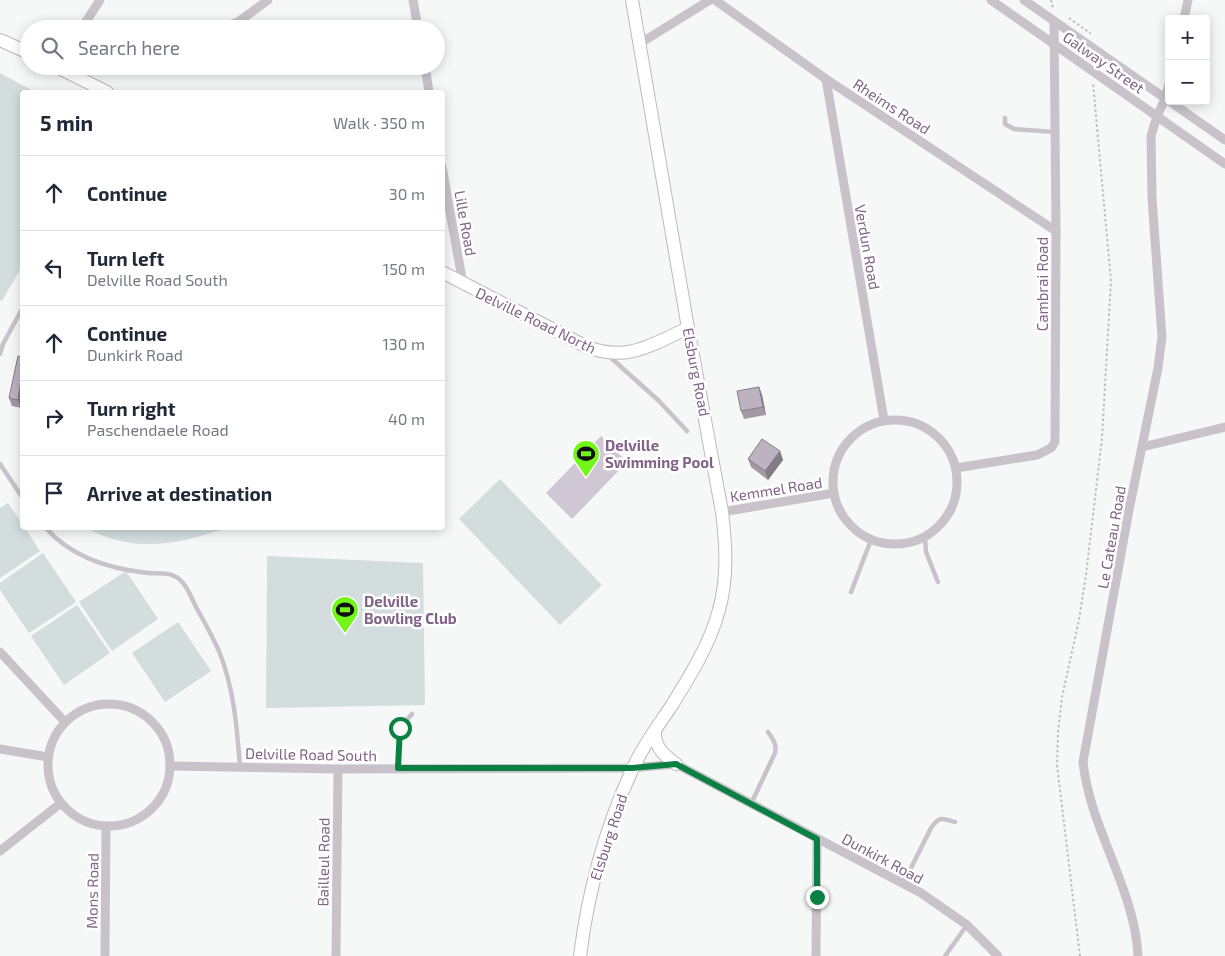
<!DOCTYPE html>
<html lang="en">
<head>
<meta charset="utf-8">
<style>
  :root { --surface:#fff; --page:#f2f2f3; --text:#1f2937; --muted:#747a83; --line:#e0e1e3 }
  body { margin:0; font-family:"Exo 2",sans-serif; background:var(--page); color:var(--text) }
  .controls { position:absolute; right:15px; top:15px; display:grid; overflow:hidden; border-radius:5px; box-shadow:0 2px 12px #0003 }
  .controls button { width:45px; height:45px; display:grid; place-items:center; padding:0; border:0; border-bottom:1px solid var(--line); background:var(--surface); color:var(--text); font:25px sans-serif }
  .stop { position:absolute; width:15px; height:15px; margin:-11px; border:4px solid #0b8043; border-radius:50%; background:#fff }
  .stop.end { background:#0b8043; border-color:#fff; box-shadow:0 1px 5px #0008 }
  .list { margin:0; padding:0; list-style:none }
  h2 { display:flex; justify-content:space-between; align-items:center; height:65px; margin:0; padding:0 20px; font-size:21px }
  h2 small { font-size:16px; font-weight:400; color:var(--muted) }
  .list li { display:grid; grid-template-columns:32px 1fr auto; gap:15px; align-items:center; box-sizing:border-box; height:75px; padding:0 20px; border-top:1px solid var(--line) }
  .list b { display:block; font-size:19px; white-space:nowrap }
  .list p { margin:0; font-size:16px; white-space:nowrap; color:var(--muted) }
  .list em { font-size:16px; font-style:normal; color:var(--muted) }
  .icon { flex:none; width:28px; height:28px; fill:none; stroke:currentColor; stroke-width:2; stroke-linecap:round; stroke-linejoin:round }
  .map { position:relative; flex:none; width:1225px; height:956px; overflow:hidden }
  .search { position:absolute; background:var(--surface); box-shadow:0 2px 12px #0003; left:20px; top:20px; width:425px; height:55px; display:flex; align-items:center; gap:12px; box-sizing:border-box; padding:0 18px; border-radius:28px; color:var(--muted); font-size:19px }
  .panel { position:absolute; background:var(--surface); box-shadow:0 2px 12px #0003; left:20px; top:90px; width:425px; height:440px; border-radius:5px }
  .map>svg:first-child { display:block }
  .green { fill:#d3ddde }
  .water { fill:#d0c7d4 }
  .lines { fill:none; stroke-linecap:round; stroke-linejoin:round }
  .secondary-casing { stroke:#c0b7c2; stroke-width:14 }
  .path { stroke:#c1bcc2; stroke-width:2; stroke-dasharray:2.5 2.5; stroke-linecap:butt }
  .service { stroke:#c9c2cb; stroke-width:4.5 }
  .minor { stroke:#c9c2cb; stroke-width:9 }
  .secondary { stroke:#fff; stroke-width:12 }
  .wall { fill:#a399a5 }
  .shaded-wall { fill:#847d86 }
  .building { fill:#bdb2c0; stroke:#847d86 }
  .route { stroke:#0b8043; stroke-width:6 }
  .labels { text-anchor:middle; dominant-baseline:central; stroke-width:5; stroke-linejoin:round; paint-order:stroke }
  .street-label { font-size:15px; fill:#826489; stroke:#fff }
  .poi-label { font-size:15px; font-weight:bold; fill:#826489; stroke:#fff; text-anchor:start }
</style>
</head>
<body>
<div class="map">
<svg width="1225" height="956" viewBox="0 0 1225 956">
  <rect width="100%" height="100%" fill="#f5f8f6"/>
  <g class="green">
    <polygon points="0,73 35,92 22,92 22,266 2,301 0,300"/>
    <polygon points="500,479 602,585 560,625 459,519"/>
    <polygon points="8,503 22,524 23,528 25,528 40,551 0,578 0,508"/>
    <path d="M87,528H228C219,531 210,533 201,536C162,547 124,549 87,528Z"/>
    <polygon points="43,553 76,602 29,633 0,590 0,583"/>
    <polygon points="267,556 423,563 425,705 266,708"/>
    <polygon points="126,571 158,619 112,651 79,602"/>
    <polygon points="77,605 110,653 64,685 31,636"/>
    <polygon points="178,622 211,671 165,702 132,653"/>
  </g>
  <polygon class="water" points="601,436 627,462 572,519 546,493"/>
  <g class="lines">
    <defs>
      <g id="secondary">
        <polyline points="0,40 29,53"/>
        <polyline points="55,66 107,92"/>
        <path d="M442,272L585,346C626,363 651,345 688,328"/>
        <path d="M655,731C654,747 664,755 676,764"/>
        <path d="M580,956C588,892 605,829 632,770C642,747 658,726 672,705C690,676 710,644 719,610C728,578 726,544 722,512L688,328L632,0"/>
      </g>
    </defs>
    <use href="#secondary" class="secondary-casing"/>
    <g class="path">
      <polyline points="1051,0 1053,8"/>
      <polyline points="1069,18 1090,33 1090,34"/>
      <polyline points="1080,956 1057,765 1058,732 1062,697 1079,620 1086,575 1102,438 1111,281 1093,83"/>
    </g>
    <g class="service">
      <polyline points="1005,118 1005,124 1014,129 1055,132"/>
      <polyline points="0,354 3,344 22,309"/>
      <polyline points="609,356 659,401 687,431"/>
      <polyline points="0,464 22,497"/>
      <path d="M46,528C71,557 110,569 148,573C156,574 167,572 174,576C185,580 191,597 196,607C204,621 212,636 219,651C234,688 237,728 240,767"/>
      <polyline points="925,538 926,552 938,582"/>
      <polyline points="851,592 871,540"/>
      <polyline points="398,769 400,728 412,714"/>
      <path d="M751,804L775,753C777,745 773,739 768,732"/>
      <path d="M903,884L931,828C940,816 941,818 955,822"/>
      <polyline points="945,956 967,925"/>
    </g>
    <g class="minor">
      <polyline points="413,0 418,29"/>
      <polyline points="715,0 826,79 1056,231"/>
      <polyline points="991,0 1225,164"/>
      <polyline points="1024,0 1225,140"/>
      <polyline points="1184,19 1188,0"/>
      <polyline points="81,29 100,0"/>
      <polyline points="218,29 238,22 268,0"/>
      <polyline points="639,44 710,0"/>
      <polyline points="425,66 429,92"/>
      <polyline points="826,79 884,420"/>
      <polyline points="442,167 463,284"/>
      <circle cx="895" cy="482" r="62"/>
      <polyline points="1142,447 1225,427"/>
      <polyline points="956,468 1037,455 1051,448 1055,442 1056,231 1054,21"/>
      <polyline points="722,512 834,493"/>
      <polyline points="0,652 65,722"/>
      <circle cx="109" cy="765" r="61"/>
      <polyline points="0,749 48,757"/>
      <polyline points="170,766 338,769 632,768 676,764 921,893 967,925 998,956"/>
      <polyline points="0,851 61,803"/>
      <polyline points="105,956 106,827"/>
      <polyline points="336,956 338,769"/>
      <polyline points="816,956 817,839"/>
      <path d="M1138,956C1135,889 1090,829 1083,762L1129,510L1158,368L1162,337L1152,198L1151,136L1157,116L1165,99L1169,84"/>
    </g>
    <use href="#secondary" class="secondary"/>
  </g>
  <g class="wall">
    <polygon points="22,357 21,408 12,406 9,398"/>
    <polygon points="759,387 762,395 766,415 744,419 741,411"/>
    <polygon points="780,451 783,460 768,480 751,467 748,459"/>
  </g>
  <g class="shaded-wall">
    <polygon points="22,373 22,399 21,408 18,400"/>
    <polygon points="759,387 762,395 766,415 763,407"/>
    <polygon points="780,451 783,460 768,480 765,471"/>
  </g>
  <g class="building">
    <polygon points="18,356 22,357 22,373 18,400 9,398"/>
    <polygon points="759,387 763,407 741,411 737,391"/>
    <polygon points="762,439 780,451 765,471 748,459"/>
  </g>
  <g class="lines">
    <polyline class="route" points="400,728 398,768 632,768 676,764 817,839 817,897"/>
  </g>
  <defs>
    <symbol id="stadium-pin" viewBox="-11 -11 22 30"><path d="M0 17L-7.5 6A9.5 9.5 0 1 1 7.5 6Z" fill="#72f518" stroke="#fff"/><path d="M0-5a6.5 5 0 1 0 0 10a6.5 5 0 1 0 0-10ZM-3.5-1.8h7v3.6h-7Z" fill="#111"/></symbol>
  </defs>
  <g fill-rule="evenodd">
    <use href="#stadium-pin" x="570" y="438" width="32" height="43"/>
    <use href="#stadium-pin" x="329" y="594" width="32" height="43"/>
  </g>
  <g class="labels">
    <g class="street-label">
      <text transform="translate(1104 62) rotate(35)">Galway Street</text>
      <text transform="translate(892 106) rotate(33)">Rheims Road</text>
      <text transform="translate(466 223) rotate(80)">Lille Road</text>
      <text transform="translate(868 247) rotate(80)">Verdun Road</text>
      <text transform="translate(1042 284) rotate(-90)">Cambrai Road</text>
      <text transform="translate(536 320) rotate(26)">Delville Road North</text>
      <text transform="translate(697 372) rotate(79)">Elsburg Road</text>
      <text transform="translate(776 489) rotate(-9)">Kemmel Road</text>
      <text transform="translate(1111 537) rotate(-80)">Le Cateau Road</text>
      <text transform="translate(311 754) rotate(1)">Delville Road South</text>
      <text transform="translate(608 837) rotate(-72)">Elsburg Road</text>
      <text transform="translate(883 858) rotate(28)">Dunkirk Road</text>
      <text transform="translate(323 862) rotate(-89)">Bailleul Road</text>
      <text transform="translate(92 891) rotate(-89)">Mons Road</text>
    </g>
    <g class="poi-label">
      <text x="605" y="445">Delville<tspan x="605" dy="17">Swimming Pool</tspan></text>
      <text x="364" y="601">Delville<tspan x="364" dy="17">Bowling Club</tspan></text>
    </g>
  </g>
</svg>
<div class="controls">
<button>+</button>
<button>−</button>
</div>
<div class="stop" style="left:400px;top:728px"></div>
<div class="stop end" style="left:817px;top:897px"></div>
<div class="search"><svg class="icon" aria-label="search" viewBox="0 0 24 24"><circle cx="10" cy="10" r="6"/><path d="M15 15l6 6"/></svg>Search here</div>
<section class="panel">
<h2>5 min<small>Walk · 350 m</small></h2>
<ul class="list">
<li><svg class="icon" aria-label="ahead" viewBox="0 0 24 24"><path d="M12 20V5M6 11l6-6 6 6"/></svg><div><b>Continue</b></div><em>30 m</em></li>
<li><svg class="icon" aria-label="left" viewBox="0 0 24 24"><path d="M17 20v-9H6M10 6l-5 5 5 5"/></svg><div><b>Turn left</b><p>Delville Road South</p></div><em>150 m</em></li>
<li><svg class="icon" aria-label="ahead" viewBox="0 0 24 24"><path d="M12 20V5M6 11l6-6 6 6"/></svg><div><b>Continue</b><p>Dunkirk Road</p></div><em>130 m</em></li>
<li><svg class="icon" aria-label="right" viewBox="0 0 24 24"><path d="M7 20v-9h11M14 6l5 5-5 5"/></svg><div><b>Turn right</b><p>Paschendaele Road</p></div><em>40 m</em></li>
<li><svg class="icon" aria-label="arrive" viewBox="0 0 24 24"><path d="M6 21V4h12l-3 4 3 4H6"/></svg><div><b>Arrive at destination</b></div></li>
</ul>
</section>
</div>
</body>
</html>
